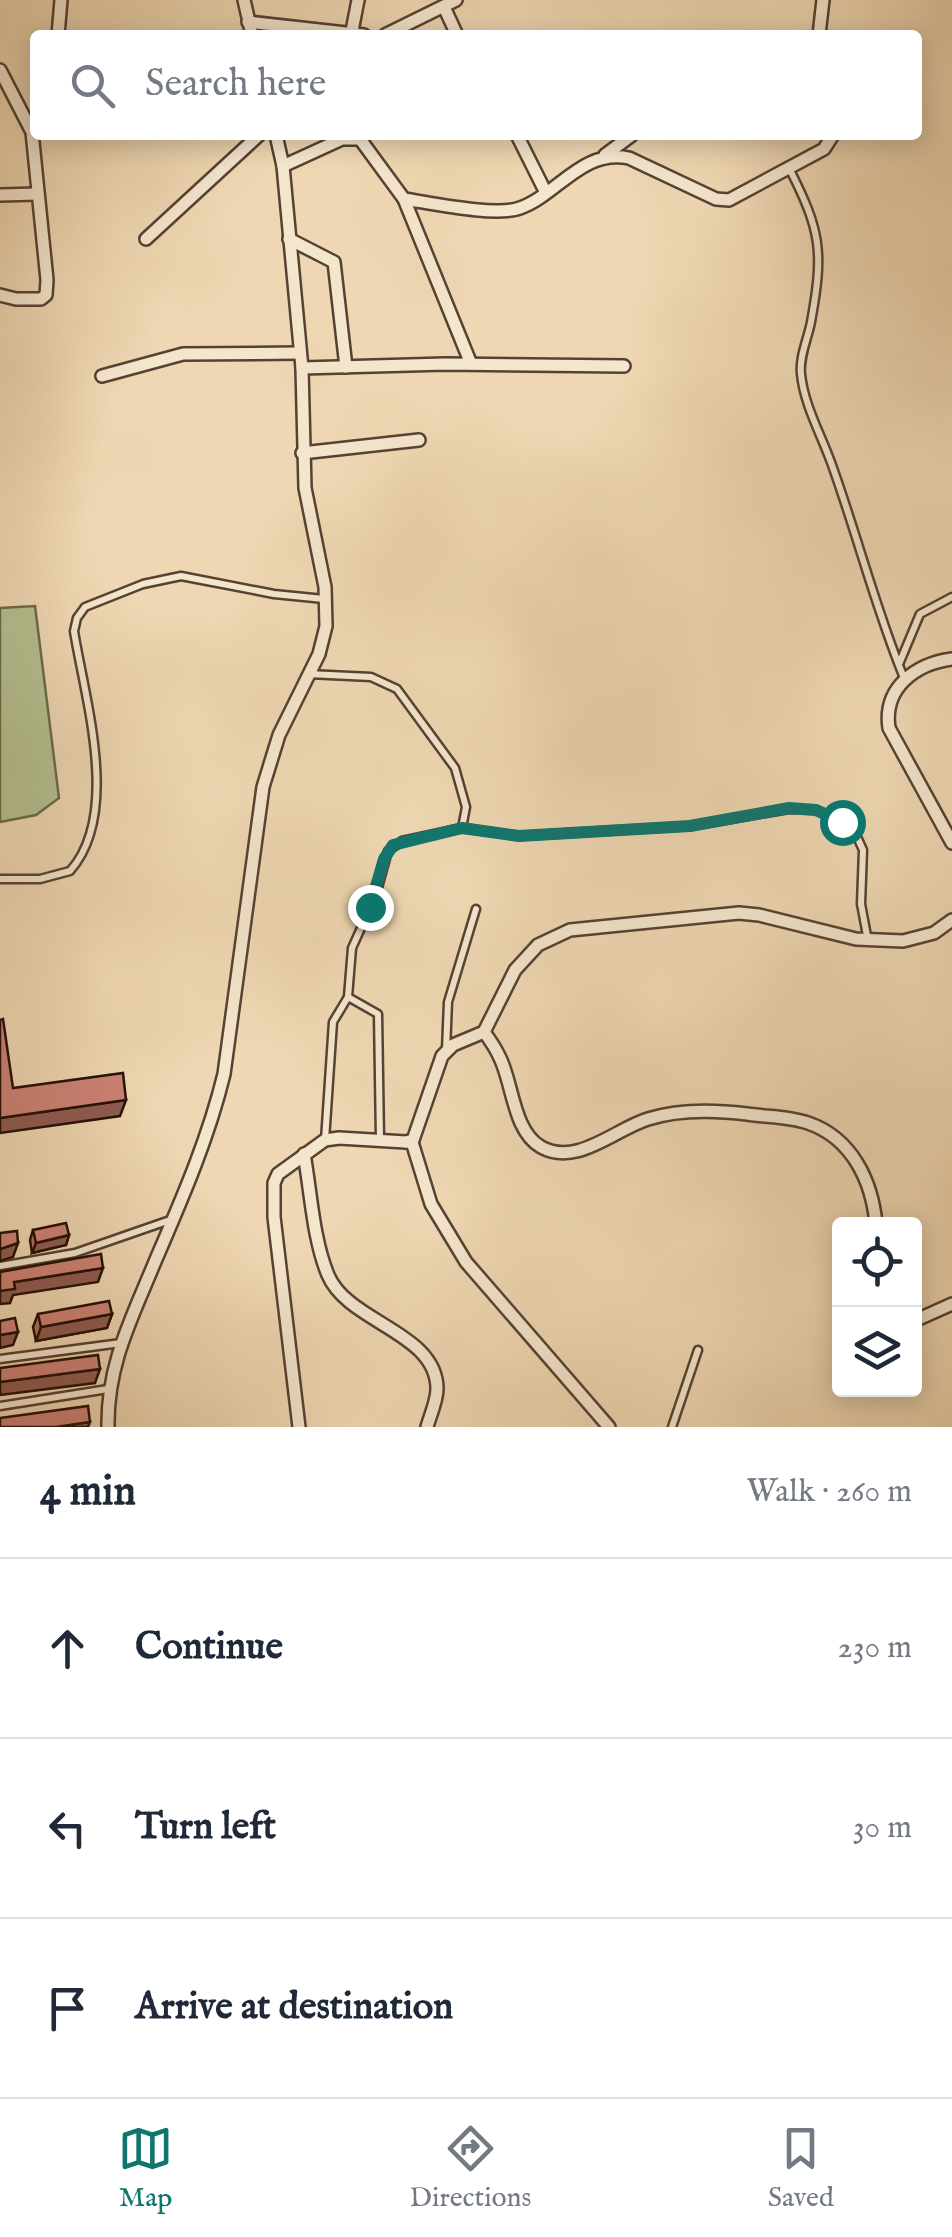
<!DOCTYPE html>
<html lang="en">
<head>
<meta charset="utf-8">
<style>
  :root { --surface:#fff; --page:#f2f2f3; --text:#1f2937; --muted:#747a83; --line:#e0e1e3; --accent:#0f766e }
  body { margin:0; font-family:"IM FELL English",serif; background:var(--page); color:var(--text) }
  .controls { position:absolute; right:30px; bottom:30px; display:grid; overflow:hidden; border-radius:10px; box-shadow:0 5px 25px #0003 }
  .controls button { width:90px; height:90px; display:grid; place-items:center; padding:0; border:0; border-bottom:2px solid var(--line); background:var(--surface); color:var(--text); font:50px sans-serif }
  .stop { position:absolute; width:30px; height:30px; margin:-22px; border:8px solid #0f766e; border-radius:50%; background:#fff }
  .stop.end { background:#0f766e; border-color:#fff; box-shadow:0 2px 10px #0008 }
  .list { margin:0; padding:0; list-style:none }
  h2 { display:flex; justify-content:space-between; align-items:center; height:130px; margin:0; padding:0 40px; font-size:42px }
  h2 small { font-size:32px; font-weight:400; color:var(--muted) }
  .list li { display:grid; grid-template-columns:65px 1fr auto; gap:30px; align-items:center; box-sizing:border-box; height:180px; padding:0 40px; border-top:2px solid var(--line) }
  .list b { display:block; font-size:38px; white-space:nowrap }
  .list em { font-size:32px; font-style:normal; color:var(--muted) }
  .icon { flex:none; width:55px; height:55px; fill:none; stroke:currentColor; stroke-width:2; stroke-linecap:round; stroke-linejoin:round }
  .map { position:relative; flex:none; width:952px; height:1427px; overflow:hidden }
  .search { position:absolute; background:var(--surface); box-shadow:0 5px 25px #0003; left:30px; right:30px; top:30px; height:110px; display:flex; align-items:center; gap:25px; box-sizing:border-box; padding:0 35px; border-radius:10px; color:var(--muted); font-size:38px }
  .sheet { height:670px; background:var(--surface) }
  nav { display:flex; justify-content:space-around; align-items:center; box-sizing:border-box; height:140px; border-top:2px solid var(--line); background:var(--surface); font-size:28px; color:var(--muted) }
  nav a { display:grid; justify-items:center; gap:5px }
  nav .on { color:var(--accent) }
  .map>svg:first-child { display:block }
  .green { fill:#b4bf90; stroke:#6c684c; stroke-width:2.5 }
  .lines { fill:none; stroke-linecap:round; stroke-linejoin:round }
  .service-casing { stroke:#564233; stroke-width:11 }
  .minor-casing { stroke:#564233; stroke-width:16 }
  .service { stroke:#f4e5cd; stroke-width:6 }
  .minor { stroke:#f4e5cd; stroke-width:11 }
  .wall { fill:#af7065; stroke:#241109; stroke-width:2.5 }
  .shaded-wall { fill:#8f5b52; stroke:#241109; stroke-width:2.5 }
  .building { fill:#cc8275; stroke:#241109; stroke-width:2.5 }
  .route { stroke:#0f766e; stroke-width:12 }
</style>
</head>
<body>
<div class="map">
<svg width="952" height="1427" viewBox="0 0 952 1427">
  <rect width="100%" height="100%" fill="#eed7b2"/>
  <filter id="stains"><feTurbulence type="fractalNoise" baseFrequency=".002" numOctaves="4"/><feColorMatrix values="0 0 0 0 .2 0 0 0 0 .09 0 0 0 0 .02 0 0 0 .5 -.17"/></filter>
  <radialGradient id="worn" r=".72"><stop offset=".6" stop-color="#630" stop-opacity="0"/><stop offset="1" stop-color="#630" stop-opacity=".3"/></radialGradient>
  <polygon class="green" points="35,606 59,798 36,815 0,822 0,608"/>
  <g class="lines">
    <defs>
      <g id="service">
        <path d="M789,168C821,231 824,251 811,322C808,338 799,357 801,374C804,406 823,438 833,468C858,538 876,610 904,678"/>
        <polyline points="899,664 920,614 952,597"/>
        <polyline points="308,674 371,677 397,689 455,768 466,807 462,828 402,841 388,851 376,895 352,948 348,997 378,1014 380,1139"/>
        <polyline points="462,828 519,836 690,826 789,809 816,810 842,822 858,839 863,850 861,904 868,941"/>
        <path d="M0,879H40L70,871C121,814 85,700 74,631L77,618L85,607L143,584L181,576L274,594L324,599"/>
        <polyline points="446,1050 448,1002 476,909"/>
        <polyline points="325,1140 333,1022 348,997"/>
        <polyline points="0,1266 75,1253 173,1219"/>
        <polyline points="0,1359 121,1343"/>
        <polyline points="0,1406 108,1389"/>
        <polyline points="672,1427 698,1350"/>
      </g>
      <g id="minor">
        <polyline points="244,0 252,35"/>
        <polyline points="444,7 457,35"/>
        <polyline points="248,22 364,35"/>
        <polyline points="352,31 358,0"/>
        <polyline points="58,35 61,0"/>
        <polyline points="385,35 456,0"/>
        <polyline points="819,35 823,0"/>
        <polyline points="0,70 32,132 47,280 46,295 41,299 16,299 0,295"/>
        <polyline points="517,135 545,191"/>
        <polyline points="605,155 632,135"/>
        <polyline points="283,166 342,139 360,139 404,199 471,364"/>
        <polyline points="0,195 37,194"/>
        <path d="M404,199C431,203 496,217 520,208C557,195 583,148 629,158L716,199L729,200L824,149L833,135"/>
        <polyline points="146,239 259,135"/>
        <polyline points="289,239 334,262 346,367"/>
        <polyline points="302,368 445,364 624,366"/>
        <polyline points="102,376 183,354 300,353"/>
        <polyline points="302,453 419,440"/>
        <path d="M952,659C915,664 883,688 889,728L952,843"/>
        <path d="M484,1032C490,1040 496,1049 500,1058C513,1084 513,1131 541,1147C577,1167 615,1129 648,1119C679,1109 715,1110 747,1114C766,1117 789,1116 808,1123C852,1138 872,1181 876,1224"/>
        <polyline points="406,1142 412,1142 431,1204 466,1262 609,1427"/>
        <path d="M304,1154C311,1193 313,1239 328,1275C348,1323 437,1332 437,1389C437,1401 430,1416 427,1427"/>
        <polyline points="914,1321 952,1304"/>
        <path d="M108,1427C107,1365 131,1320 154,1264C181,1201 208,1140 224,1074L263,787L279,735L319,654L326,626L325,587L305,488L302,368L283,166L276,135"/>
        <polyline points="299,1427 274,1217 274,1183 278,1174 325,1140 339,1138 406,1142 413,1140 442,1056 453,1045 484,1032 515,970 538,945 570,930 739,913 759,915 856,939 903,941 934,933 952,920"/>
      </g>
    </defs>
    <use href="#service" class="service-casing"/>
    <use href="#minor" class="minor-casing"/>
    <use href="#service" class="service"/>
    <use href="#minor" class="minor"/>
  </g>
  <g class="wall">
    <polygon points="33,1230 69,1235 66,1245 32,1253 30,1240"/>
    <polygon points="38,1314 112,1314 107,1328 36,1341 33,1327"/>
  </g>
  <g class="shaded-wall">
    <polygon points="126,1100 120,1116 0,1133 0,1118"/>
    <polygon points="69,1235 66,1245 32,1253 36,1243"/>
    <polygon points="18,1243 13,1257 0,1261 0,1249"/>
    <polygon points="103,1268 98,1282 13,1295 10,1303 0,1304 0,1291 14,1282"/>
    <polygon points="112,1314 107,1328 36,1341 41,1327"/>
    <polygon points="18,1332 13,1345 0,1348 0,1335"/>
    <polygon points="100,1369 95,1383 0,1395 0,1382"/>
    <polygon points="90,1422 88,1427 56,1427"/>
  </g>
  <g class="building">
    <polygon points="3,1019 13,1088 123,1073 126,1100 0,1118 0,1020"/>
    <polygon points="66,1223 69,1235 36,1243 33,1230"/>
    <polygon points="17,1231 18,1243 0,1249 0,1233"/>
    <polygon points="101,1254 103,1268 14,1282 15,1289 0,1291 0,1272"/>
    <polygon points="109,1301 112,1314 41,1327 38,1314"/>
    <polygon points="15,1318 18,1332 0,1335 0,1321"/>
    <polygon points="98,1355 100,1369 0,1382 0,1368"/>
    <polygon points="88,1406 90,1422 56,1427 0,1427 0,1418"/>
  </g>
  <g class="lines">
    <polyline class="route" points="370,907 384,859 393,845 462,828 519,836 690,826 789,808 816,810 842,822"/>
  </g>
  <rect width="100%" height="100%" filter="url(#stains)"/>
  <rect width="100%" height="100%" fill="url(#worn)"/>
</svg>
<div class="controls">
<button><svg class="icon" aria-label="locate" viewBox="0 0 24 24"><circle cx="12" cy="12" r="6"/><path d="M12 2v4M12 18v4M2 12h4M18 12h4"/></svg></button>
<button><svg class="icon" aria-label="layers" viewBox="0 0 24 24"><path d="M12 4l9 5-9 5-9-5zM3 14l9 5 9-5"/></svg></button>
</div>
<div class="stop" style="left:842px;top:822px"></div>
<div class="stop end" style="left:370px;top:907px"></div>
<div class="search"><svg class="icon" aria-label="search" viewBox="0 0 24 24"><circle cx="10" cy="10" r="6"/><path d="M15 15l6 6"/></svg>Search here</div>
</div>
<section class="sheet">
<h2>4 min<small>Walk · 260 m</small></h2>
<ul class="list">
<li><svg class="icon" aria-label="ahead" viewBox="0 0 24 24"><path d="M12 20V5M6 11l6-6 6 6"/></svg><div><b>Continue</b></div><em>230 m</em></li>
<li><svg class="icon" aria-label="left" viewBox="0 0 24 24"><path d="M17 20v-9H6M10 6l-5 5 5 5"/></svg><div><b>Turn left</b></div><em>30 m</em></li>
<li><svg class="icon" aria-label="arrive" viewBox="0 0 24 24"><path d="M6 21V4h12l-3 4 3 4H6"/></svg><div><b>Arrive at destination</b></div></li>
</ul>
</section>
<nav>
<a class="on"><svg class="icon" aria-label="map" viewBox="0 0 24 24"><path d="M3 6l6-2 6 2 6-2v14l-6 2-6-2-6 2zM9 4v14M15 6v14"/></svg>Map</a>
<a><svg class="icon" aria-label="directions" viewBox="0 0 24 24"><path d="M12 3l9 9-9 9-9-9zM9 14v-3h6M13 9l2 2-2 2"/></svg>Directions</a>
<a><svg class="icon" aria-label="saved" viewBox="0 0 24 24"><path d="M7 4h10v16l-5-4-5 4z"/></svg>Saved</a>
</nav>
</body>
</html>
